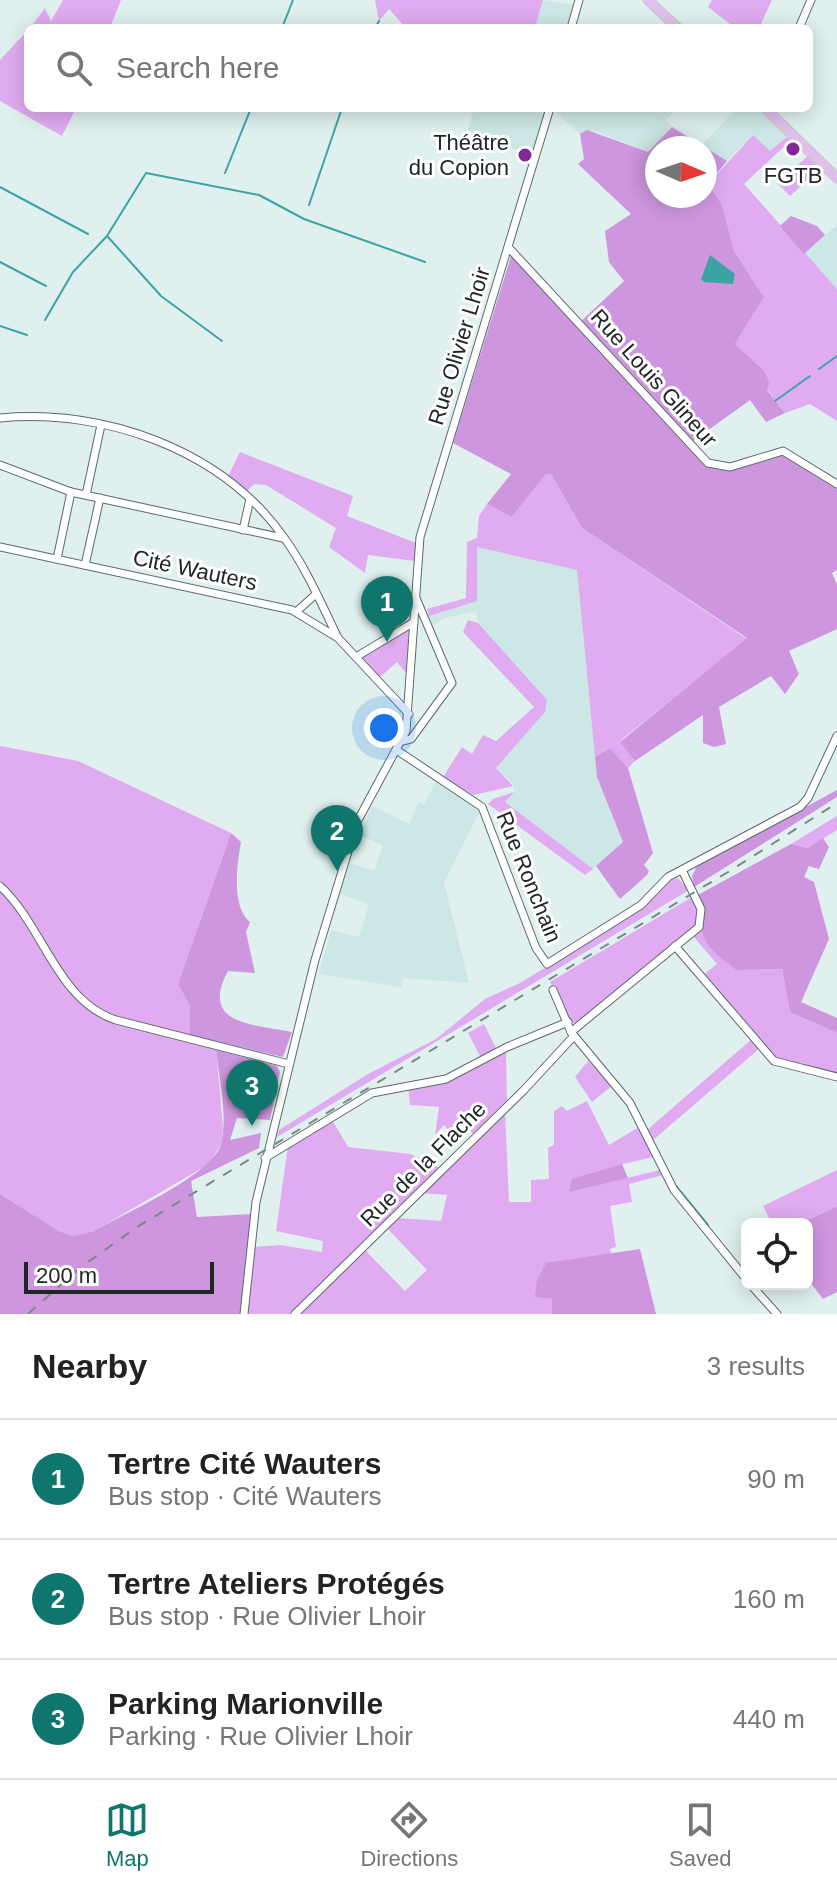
<!DOCTYPE html>
<html lang="en">
<head>
<meta charset="utf-8">
<style>
  :root { --surface:#fff; --page:#f2f2f2; --text:#222; --muted:#767676; --line:#e0e0e0; --accent:#0f766e }
  body { margin:0; font-family:Arial,sans-serif; background:var(--page); color:var(--text) }
  .controls { position:absolute; right:24px; bottom:24px; display:grid; overflow:hidden; border-radius:12px; box-shadow:0 4px 20px #0003 }
  .controls button { width:72px; height:72px; display:grid; place-items:center; padding:0; border:0; border-bottom:2px solid var(--line); background:var(--surface); color:var(--text); font:40px sans-serif }
  .compass { position:absolute; left:645px; top:136px; width:72px; height:72px; border-radius:50%; background:var(--surface); box-shadow:0 4px 20px #0003; rotate:92deg }
  .scale { position:absolute; left:24px; bottom:20px; width:190px; box-sizing:border-box; padding-left:8px; border:4px solid #202626; border-top:0; font-size:22px; line-height:28px; white-space:nowrap; color:#202626; -webkit-text-stroke:6px #fff; paint-order:stroke }
  .you { position:absolute; left:384px; top:728px; width:28px; height:28px; margin:-20px; border:6px solid #fff; border-radius:50%; background:#1a73e8; box-shadow:0 0 0 12px #1a73e833 }
  .badge { display:grid; place-items:center; width:52px; height:52px; border-radius:50%; background:var(--accent); color:#fff; font-size:26px; font-weight:700 }
  .pin { position:absolute; translate:-50% -66px; filter:drop-shadow(0 2px 4px #0008) }
  .pin::after { content:''; position:absolute; top:42px; width:28px; height:24px; background:inherit; clip-path:polygon(0 0,100% 0,50% 100%) }
  .list { margin:0; padding:0; list-style:none }
  h2 { display:flex; justify-content:space-between; align-items:center; height:104px; margin:0; padding:0 32px; font-size:34px }
  h2 small { font-size:26px; font-weight:400; color:var(--muted) }
  .list li { display:grid; grid-template-columns:52px 1fr auto; gap:24px; align-items:center; box-sizing:border-box; height:120px; padding:0 32px; border-top:2px solid var(--line) }
  .list b { display:block; font-size:30px; white-space:nowrap }
  .list p { margin:0; font-size:26px; white-space:nowrap; color:var(--muted) }
  .list em { font-size:26px; font-style:normal; color:var(--muted) }
  .icon { flex:none; width:44px; height:44px; fill:none; stroke:currentColor; stroke-width:2; stroke-linecap:round; stroke-linejoin:round }
  .map { position:relative; flex:none; width:837px; height:1314px; overflow:hidden }
  .search { position:absolute; background:var(--surface); box-shadow:0 4px 20px #0003; left:24px; right:24px; top:24px; height:88px; display:flex; align-items:center; gap:20px; box-sizing:border-box; padding:0 28px; border-radius:12px; color:var(--muted); font-size:30px }
  .sheet { height:464px; background:var(--surface) }
  nav { display:flex; justify-content:space-around; align-items:center; box-sizing:border-box; height:112px; border-top:2px solid var(--line); background:var(--surface); font-size:22px; color:var(--muted) }
  nav a { display:grid; justify-items:center; gap:4px }
  nav .on { color:var(--accent) }
  .map>svg:first-child { display:block }
  .built { fill:#cce7e5 }
  .green { fill:#e0abf0 }
  .forest { fill:#ce96de; fill-rule:evenodd }
  .water { fill:#3ca5a3 }
  .lines { fill:none; stroke-linecap:round; stroke-linejoin:round }
  .stream { stroke:#3ca5a3; stroke-width:2 }
  .minor-casing { stroke:#5b6a6a; stroke-width:9 }
  .major-casing { stroke:#c9cbcb; stroke-width:11 }
  .minor { stroke:#fff; stroke-width:7 }
  .major { stroke:#e0c0ea; stroke-width:9 }
  .rail { stroke:#7d8888; stroke-width:2; stroke-dasharray:10 10; stroke-linecap:butt }
  .poi-dot { fill:#7f2896; stroke:#fff; stroke-width:3 }
  .labels { text-anchor:middle; dominant-baseline:central; stroke-width:6; stroke-linejoin:round; paint-order:stroke }
  .poi-label { font-size:22px; fill:#202626; stroke:#fff; text-anchor:end }
  .street-label { font-size:22px; fill:#202626; stroke:#fff }
</style>
</head>
<body>
<div class="map">
<svg width="837" height="1314" viewBox="0 0 837 1314">
  <rect width="100%" height="100%" fill="#dff0ef"/>
  <g class="built">
    <polygon points="543,0 575,5 568,28 535,28"/>
    <polygon points="474,108 545,108 533,154 466,136"/>
    <polygon points="552,108 633,110 678,108 666,120 672,127 648,152 600,133 587,130 580,134"/>
    <polygon points="737,108 760,108 790,134 770,152 753,135 727,161 702,145"/>
    <polygon points="837,225 837,289 804,254"/>
    <polygon points="477,547 577,570 597,777 623,842 593,869 505,802 514,792 513,784 496,768 545,712 478,623 476,611 444,618 433,626 429,616 477,601"/>
    <polygon points="436,782 475,805 479,813 444,883 469,983 403,978 401,987 319,974 331,930 359,937 369,904 340,894 349,863 374,871 383,845 359,835 372,806 409,824 419,802 424,804"/>
  </g>
  <g class="green">
    <polygon points="63,0 121,0 110,28 30,28 45,8 51,21"/>
    <polygon points="375,0 543,0 535,28 406,28 389,9 379,21"/>
    <polygon points="712,0 772,0 759,28 735,28 708,7"/>
    <polygon points="28,30 28,108 76,108 62,136 0,101 0,60"/>
    <polygon points="753,135 770,151 787,137 791,140 744,184 837,289 837,421 810,404 785,413 767,389 764,372 735,344 764,297 734,251 722,204 708,184"/>
    <polygon points="808,156 820,168 790,196 777,183"/>
    <polygon points="240,452 353,496 347,516 416,543 415,561 368,555 365,573 329,547 336,528 266,485 254,484 247,491 228,476"/>
    <polygon points="551,474 582,528 747,639 620,741 635,761 628,768 610,748 595,757 577,570 477,547 477,601 429,616 427,609 466,598 467,542 477,538 479,516 487,504 512,517 545,475"/>
    <polygon points="468,620 478,623 547,700 545,712 496,768 513,786 473,795 443,777 462,747 472,754 483,735 496,741 534,707 463,632"/>
    <polygon points="409,629 406,673 397,662 379,678 361,657"/>
    <polygon points="0,746 78,761 231,833 178,984 190,1006 190,1035 197,1037 198,1045 216,1050 223,1128 221,1144 209,1164 94,1231 73,1236 59,1231 0,1194"/>
    <polygon points="514,792 505,802 593,869 585,875 488,804 493,799"/>
    <polygon points="837,816 837,830 808,848 791,844"/>
    <polygon points="678,878 689,890 277,1137 279,1130 368,1074 436,1039 485,999 520,983 645,907 667,882"/>
    <polygon points="692,897 699,909 697,925 577,1024 570,1022 550,982"/>
    <polygon points="701,928 736,970 782,969 790,1012 837,1033 837,1075 802,1063 776,1059 703,975 717,964 693,936"/>
    <polygon points="484,1024 497,1050 481,1058 468,1033"/>
    <polygon points="752,1039 760,1048 652,1141 647,1130"/>
    <polygon points="506,1052 507,1102 474,1135 465,1124 454,1136 444,1125 435,1135 439,1107 410,1105 408,1087 449,1081"/>
    <polygon points="588,1061 613,1085 592,1102 575,1077"/>
    <polygon points="587,1101 609,1145 639,1127 653,1157 619,1165 569,1192 660,1170 663,1175 629,1184 632,1202 610,1206 616,1247 610,1249 611,1254 536,1297 552,1299 552,1314 297,1314 365,1250 405,1291 427,1270 387,1228 397,1218 441,1221 447,1195 421,1193 505,1112 509,1202 531,1202 531,1180 549,1179 548,1148 554,1145 554,1111 562,1106 567,1111"/>
    <polygon points="332,1120 348,1147 410,1154 441,1168 291,1314 247,1314 253,1247 280,1245 322,1252 323,1241 276,1231 288,1146"/>
    <polygon points="837,1170 837,1206 800,1224 772,1224 763,1206"/>
  </g>
  <g class="forest">
    <path d="M672,127L727,161L708,184L722,204L734,251L764,297L735,344L764,371L769,382L767,390L785,413L766,422L750,400L689,444L712,467L720,470L774,454H787L837,486V570L832,573L837,585V629L789,651L799,674L785,694L771,676L719,707L726,744L714,747L703,743V715L635,761L620,742L747,638L582,528L551,474L545,475L512,517L487,504L511,474L453,443L512,253L579,323L624,281L609,262L605,231L631,214L578,164L584,159L580,134L587,130L648,152ZM657,148H705V196H657Z"/>
    <polygon points="791,216 817,226 825,235 804,254 780,226"/>
    <polygon points="610,748 628,768 653,853 644,865 649,871 647,875 620,899 596,866 623,842 597,777 595,757"/>
    <polygon points="837,790 837,797 694,887 692,876 697,866"/>
    <path d="M231,833L241,842C237,864 231,907 250,922L246,932L255,973L228,971C199,1025 253,1024 292,1032L283,1057L190,1035V1006L178,984Z"/>
    <path d="M823,838L829,847L819,869L809,866L804,877L814,882L829,939L801,1002L837,1018V1033L790,1012L782,969L736,970C723,959 701,946 702,926C702,914 702,908 696,896L791,844L808,848Z"/>
    <path d="M216,1050L277,1066L280,1072L270,1120L237,1118L230,1140L261,1133L259,1148L191,1181L197,1217L252,1214L242,1314H0V1194L59,1231L73,1236L94,1231C123,1214 213,1175 221,1144C228,1116 219,1079 216,1050Z"/>
    <polygon points="622,1164 628,1178 569,1192 572,1179"/>
    <polygon points="837,1206 837,1292 823,1299 807,1278 807,1224 800,1224"/>
    <polygon points="640,1249 656,1314 552,1314 552,1299 535,1297 537,1280 546,1263"/>
  </g>
  <polygon class="water" points="710,255 735,274 733,284 704,282 701,279"/>
  <g class="lines">
    <g class="stream">
      <polyline points="282,28 293,0"/>
      <polyline points="375,28 379,21"/>
      <polyline points="225,173 251,108"/>
      <polyline points="0,187 88,234"/>
      <polyline points="309,205 342,108"/>
      <polyline points="108,237 161,296 222,341"/>
      <polyline points="0,262 46,286"/>
      <polyline points="45,320 73,272 107,236 146,173 259,195 304,219 425,262"/>
      <polyline points="0,326 27,335"/>
      <polyline points="819,369 837,356"/>
      <polyline points="775,401 810,376"/>
      <polyline points="676,1186 708,1225"/>
    </g>
    <defs>
      <g id="minor">
        <polyline points="571,28 579,0"/>
        <polyline points="799,28 811,0"/>
        <polyline points="509,248 708,463 730,467 783,451 837,484"/>
        <path d="M0,418C105,408 223,450 285,539C306,568 321,603 337,636"/>
        <polyline points="0,465 71,492 283,538"/>
        <polyline points="86,495 101,425"/>
        <polyline points="243,530 250,499"/>
        <polyline points="0,547 292,610 338,638 409,714"/>
        <polyline points="57,559 71,492"/>
        <polyline points="85,565 100,498"/>
        <polyline points="296,612 316,594"/>
        <polyline points="356,657 414,622"/>
        <polyline points="402,741 411,739 452,683 416,598"/>
        <polyline points="398,751 482,807 536,948 547,964 641,905 668,877 800,807 808,798 837,736"/>
        <path d="M0,886C43,925 57,1001 116,1020L289,1064"/>
        <polyline points="675,946 774,1061 837,1077"/>
        <polyline points="553,990 571,1032 699,927 701,909 682,870"/>
        <polyline points="571,1032 630,1103 674,1190 747,1280"/>
        <polyline points="265,1158 372,1093 446,1079 507,1047 568,1022"/>
        <polyline points="750,1284 777,1314"/>
        <polyline points="244,1314 256,1202 315,960 357,822 406,731 420,537 550,108"/>
        <polyline points="295,1314 523,1091 573,1037"/>
      </g>
      <g id="major">
        <polyline points="648,0 678,28"/>
        <polyline points="765,108 837,178"/>
      </g>
    </defs>
    <use href="#minor" class="minor-casing"/>
    <use href="#major" class="major-casing"/>
    <use href="#minor" class="minor"/>
    <use href="#major" class="major"/>
    <polyline class="rail" points="28,1314 81,1267 137,1227 728,872 837,803"/>
  </g>
  <g class="poi-dot">
    <circle cx="793" cy="149" r="8"/>
    <circle cx="525" cy="155" r="8"/>
  </g>
  <g class="labels">
    <g class="poi-label">
      <text x="509" y="142">Théâtre<tspan x="509" dy="25">du Copion</tspan></text>
      <text x="793" y="175" text-anchor="middle">FGTB</text>
    </g>
    <g class="street-label">
      <text transform="translate(459 346) rotate(-73)">Rue Olivier Lhoir</text>
      <text transform="translate(654 378) rotate(48)">Rue Louis Glineur</text>
      <text transform="translate(195 570) rotate(12)">Cité Wauters</text>
      <text transform="translate(529 877) rotate(68)">Rue Ronchain</text>
      <text transform="translate(423 1164) rotate(-45)">Rue de la Flache</text>
    </g>
  </g>
</svg>
<div class="controls">
<button><svg class="icon" aria-label="locate" viewBox="0 0 24 24"><circle cx="12" cy="12" r="6"/><path d="M12 2v4M12 18v4M2 12h4M18 12h4"/></svg></button>
</div>
<svg class="compass" viewBox="-18 -18 36 36"><path d="M0-13l5 13h-10z" fill="#e53935"/><path d="M0 13l5-13h-10z" fill="#767676"/></svg>
<div class="scale">200 m</div>
<div class="you"></div>
<div class="pin badge" style="left:387px;top:642px">1</div>
<div class="pin badge" style="left:337px;top:871px">2</div>
<div class="pin badge" style="left:252px;top:1126px">3</div>
<div class="search"><svg class="icon" aria-label="search" viewBox="0 0 24 24"><circle cx="10" cy="10" r="6"/><path d="M15 15l6 6"/></svg>Search here</div>
</div>
<section class="sheet">
<h2>Nearby<small>3 results</small></h2>
<ul class="list">
<li><span class="badge">1</span><div><b>Tertre Cité Wauters</b><p>Bus stop · Cité Wauters</p></div><em>90 m</em></li>
<li><span class="badge">2</span><div><b>Tertre Ateliers Protégés</b><p>Bus stop · Rue Olivier Lhoir</p></div><em>160 m</em></li>
<li><span class="badge">3</span><div><b>Parking Marionville</b><p>Parking · Rue Olivier Lhoir</p></div><em>440 m</em></li>
</ul>
</section>
<nav>
<a class="on"><svg class="icon" aria-label="map" viewBox="0 0 24 24"><path d="M3 6l6-2 6 2 6-2v14l-6 2-6-2-6 2zM9 4v14M15 6v14"/></svg>Map</a>
<a><svg class="icon" aria-label="directions" viewBox="0 0 24 24"><path d="M12 3l9 9-9 9-9-9zM9 14v-3h6M13 9l2 2-2 2"/></svg>Directions</a>
<a><svg class="icon" aria-label="saved" viewBox="0 0 24 24"><path d="M7 4h10v16l-5-4-5 4z"/></svg>Saved</a>
</nav>
</body>
</html>
